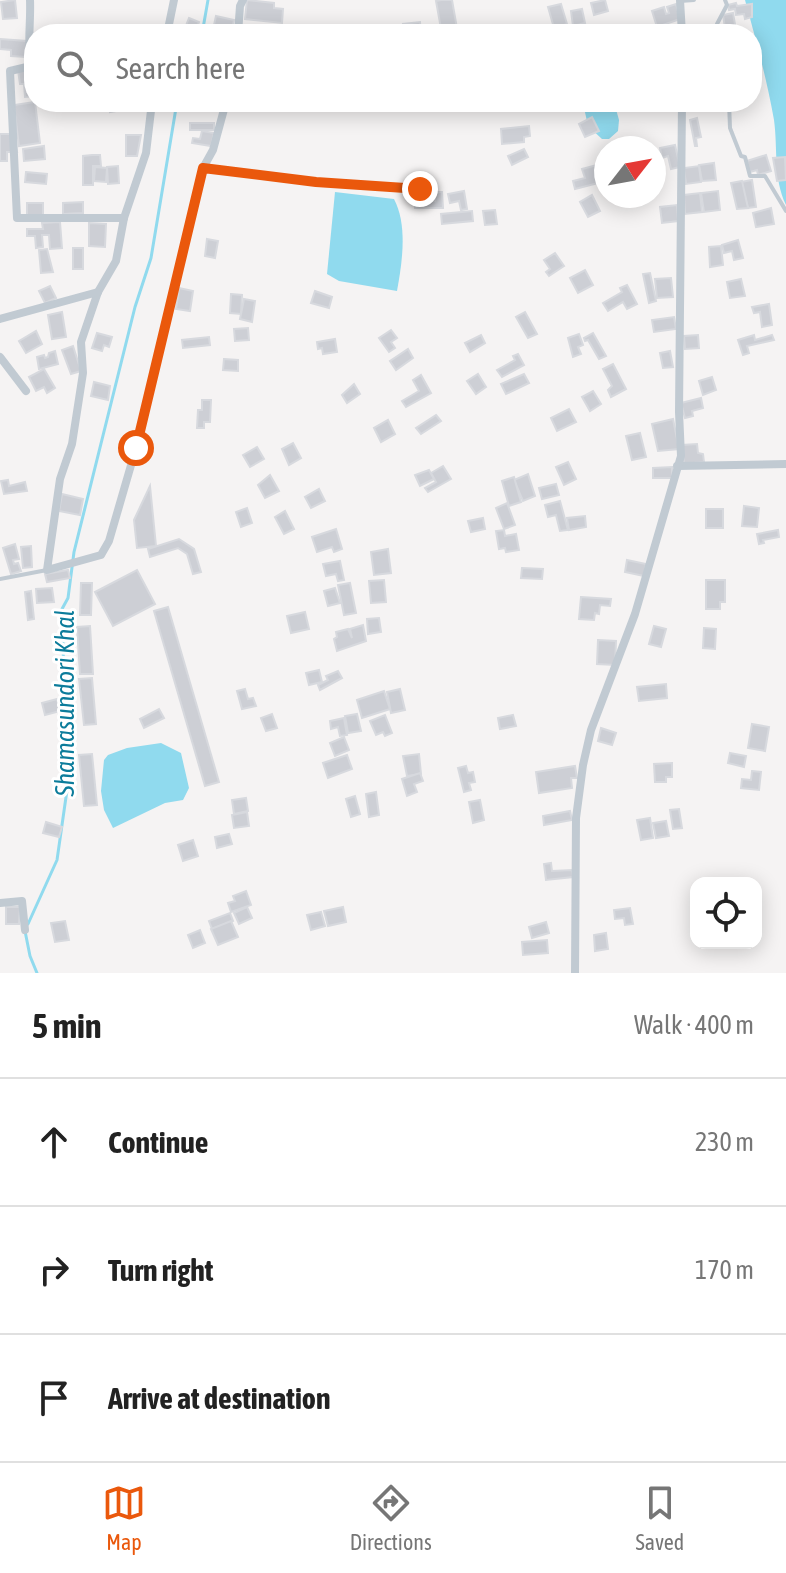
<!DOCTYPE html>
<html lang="en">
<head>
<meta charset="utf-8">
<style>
  :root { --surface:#fff; --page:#f6f6f6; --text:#222; --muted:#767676; --line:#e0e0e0; --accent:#ea580c }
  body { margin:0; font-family:"Asap Condensed",sans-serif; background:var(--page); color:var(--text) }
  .controls { position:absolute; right:24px; bottom:24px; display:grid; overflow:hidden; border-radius:16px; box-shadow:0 4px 20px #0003 }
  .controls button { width:72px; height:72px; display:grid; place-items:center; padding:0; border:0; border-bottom:2px solid var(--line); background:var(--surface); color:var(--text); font:40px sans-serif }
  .compass { position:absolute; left:594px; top:136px; width:72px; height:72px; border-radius:50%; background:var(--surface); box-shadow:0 4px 20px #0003; rotate:59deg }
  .stop { position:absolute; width:24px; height:24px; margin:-18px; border:6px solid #ea580c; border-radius:50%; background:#fff }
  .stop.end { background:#ea580c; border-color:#fff; box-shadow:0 2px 8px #0008 }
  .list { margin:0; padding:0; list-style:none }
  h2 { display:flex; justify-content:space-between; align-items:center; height:104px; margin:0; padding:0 32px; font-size:34px }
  h2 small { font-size:26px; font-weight:400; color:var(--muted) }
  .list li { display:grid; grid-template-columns:52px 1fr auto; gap:24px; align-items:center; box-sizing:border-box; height:128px; padding:0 32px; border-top:2px solid var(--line) }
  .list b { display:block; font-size:30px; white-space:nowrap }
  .list em { font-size:26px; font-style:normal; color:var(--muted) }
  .icon { flex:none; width:44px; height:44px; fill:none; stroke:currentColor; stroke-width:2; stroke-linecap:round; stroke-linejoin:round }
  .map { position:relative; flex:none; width:786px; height:973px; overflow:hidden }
  .search { position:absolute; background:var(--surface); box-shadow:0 4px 20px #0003; left:24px; right:24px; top:24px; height:88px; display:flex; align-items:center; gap:20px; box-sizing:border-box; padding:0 28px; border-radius:32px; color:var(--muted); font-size:30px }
  .sheet { height:488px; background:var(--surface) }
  nav { display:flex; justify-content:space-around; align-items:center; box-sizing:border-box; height:112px; border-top:2px solid var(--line); background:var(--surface); font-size:22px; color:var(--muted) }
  nav a { display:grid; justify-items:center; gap:4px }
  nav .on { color:var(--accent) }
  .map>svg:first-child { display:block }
  .water { fill:#90daee }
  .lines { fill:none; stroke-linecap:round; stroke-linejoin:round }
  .stream { stroke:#90daee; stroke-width:3 }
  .building { fill:#cdcfd5; stroke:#d7d9de; stroke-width:2 }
  .lane { stroke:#c1cad2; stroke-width:4 }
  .street { stroke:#c1cad2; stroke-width:8 }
  .route { stroke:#ea580c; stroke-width:10 }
  .labels { text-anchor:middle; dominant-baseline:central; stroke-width:6; stroke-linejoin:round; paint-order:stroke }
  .water-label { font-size:26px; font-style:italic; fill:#0c7c9b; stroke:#fff }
</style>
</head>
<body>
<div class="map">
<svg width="786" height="973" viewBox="0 0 786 973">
  <rect width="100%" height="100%" fill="#f5f3f3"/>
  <g class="water">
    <path d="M745,0H786V205C773,178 778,149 774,120C767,80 756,40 745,0Z"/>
    <polygon points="614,102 619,120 618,131 609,139 602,139 588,126 583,103"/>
    <path d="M335,192L394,199C408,226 402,263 397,291L339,281L327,274Z"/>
    <polygon points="161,743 181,753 189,788 183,800 165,803 113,828 104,810 101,791 104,760 108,755 127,748"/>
  </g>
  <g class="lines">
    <g class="stream">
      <polyline points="202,34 208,0"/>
      <polyline points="28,924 57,860 67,790 62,609 68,598 74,552 135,307 151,258 176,108 180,102"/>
      <polyline points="25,931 30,956 37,973"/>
    </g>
  </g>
  <g class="building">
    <polygon points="15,0 17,18 3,19 1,2"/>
    <polygon points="247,0 274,3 274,8 283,9 282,23 245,19"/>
    <polygon points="441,0 452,0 458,34 442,34 436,1"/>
    <polygon points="605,0 608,11 594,15 591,3"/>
    <polygon points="736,3 737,6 752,4 752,17 745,19 744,14 736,15 735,9 729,10 728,5"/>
    <polygon points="561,4 567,24 554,28 548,7"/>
    <polygon points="676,4 680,19 657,27 652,11 664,7 666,14 669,13 667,7"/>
    <polygon points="582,9 585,23 573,26 571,11"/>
    <polygon points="733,13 736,30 726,34 723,15"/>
    <polygon points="216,16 234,20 232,29 225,27 223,34 212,34"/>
    <polygon points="189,18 199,22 195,34 183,33"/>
    <polygon points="420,22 421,34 404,34 403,24"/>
    <polygon points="0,39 27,41 26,57 11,56 11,50 0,49"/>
    <polygon points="34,68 34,96 25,97 24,84 20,84 18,70"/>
    <polygon points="35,102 40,143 19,146 14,105"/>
    <polygon points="109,102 127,102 128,109 110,112"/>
    <rect x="690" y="102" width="24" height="8"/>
    <polygon points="592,117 599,131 585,137 579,124"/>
    <polygon points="697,118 701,137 696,138 697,146 695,146 690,120"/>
    <rect x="190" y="123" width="24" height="7"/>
    <polygon points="529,126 530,136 524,137 524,142 502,144 501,129"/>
    <polygon points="202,131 214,133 211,146 192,143 193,138 200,139"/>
    <polygon points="0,134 12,134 17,152 7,152 7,161 0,161"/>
    <polygon points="126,135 141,135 137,156 126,156"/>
    <polygon points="675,145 680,167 671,169 668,156 662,158 660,148"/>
    <polygon points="44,146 45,159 24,161 23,149"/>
    <polygon points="524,149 528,157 512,165 508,156"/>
    <polygon points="92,155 100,155 101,166 93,166 93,185 83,185 83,156"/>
    <polygon points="766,155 771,171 758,175 757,170 750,172 747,161"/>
    <polygon points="785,157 786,180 777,181 773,158"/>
    <polygon points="714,163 716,180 702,181 699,165"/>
    <polygon points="597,165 602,182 575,189 573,181 585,178 582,169"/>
    <polygon points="118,166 119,183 108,184 107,167"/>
    <polygon points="699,166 701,182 686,184 684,168"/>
    <polygon points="95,167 107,168 106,182 94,181"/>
    <polygon points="26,172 47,174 46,184 25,182"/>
    <polygon points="752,180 756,207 748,208 741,182"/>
    <polygon points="742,181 748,208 737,209 731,183"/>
    <polygon points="464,191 467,209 461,210 459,201 450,203 448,194"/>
    <polygon points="718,191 720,210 704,212 701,193"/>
    <polygon points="435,192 442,192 443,208 415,208 415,198 435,201"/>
    <polygon points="700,193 702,212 685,214 684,195"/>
    <polygon points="592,195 600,211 588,217 580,202"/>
    <polygon points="83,202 83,213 63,214 63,203"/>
    <rect x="27" y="203" width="16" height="13"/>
    <polygon points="677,205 678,221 662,223 660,207"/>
    <polygon points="771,208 774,224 756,227 753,213"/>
    <polygon points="495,210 497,224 485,225 483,211"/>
    <polygon points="472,211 473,221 442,224 441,214"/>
    <polygon points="60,222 62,248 50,249 49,235 42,235 43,247 36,248 35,236 27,236 27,229 43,229 42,223"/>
    <polygon points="89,223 106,224 105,247 89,246"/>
    <polygon points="207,239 218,241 215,258 205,256"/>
    <polygon points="738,240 743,258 734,260 732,251 724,253 722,245"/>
    <polygon points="721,246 723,265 710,267 709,247"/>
    <rect x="73" y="248" width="10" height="21"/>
    <polygon points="47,249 53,272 41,273 39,250"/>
    <polygon points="555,253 564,266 549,276 546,272 550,269 544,260"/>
    <polygon points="585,270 593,285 578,293 570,278"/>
    <polygon points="650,273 656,301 649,303 643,274"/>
    <polygon points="671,278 673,297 657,298 655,279"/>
    <polygon points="741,279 745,296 730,298 727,282"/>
    <polygon points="627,285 637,304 627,309 623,302 608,311 603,303 622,292 620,288"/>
    <polygon points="50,286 56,298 45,303 39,291"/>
    <polygon points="179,288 193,291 190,311 176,309"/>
    <polygon points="315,291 332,297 329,308 311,303"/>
    <polygon points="231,294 242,295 241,314 230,313"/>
    <polygon points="244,299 255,301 252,322 240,319"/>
    <polygon points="769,304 772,325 762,327 760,312 754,313 752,307"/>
    <polygon points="62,312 66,337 52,339 48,315"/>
    <polygon points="525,312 537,334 528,338 516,317"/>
    <polygon points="674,317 676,329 654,332 652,320"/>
    <polygon points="248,328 249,340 235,341 234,329"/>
    <polygon points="391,330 397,338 391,342 395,348 389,352 379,338"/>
    <polygon points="36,331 42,344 26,353 19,341"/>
    <polygon points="97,333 112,337 109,347 104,345 102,351 92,348"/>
    <polygon points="593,333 606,356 599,359 588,340 585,341 584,338"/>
    <polygon points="579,334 583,345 578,347 581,354 573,357 568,338"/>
    <polygon points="481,335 485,343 470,352 465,343"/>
    <polygon points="698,335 699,348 685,349 684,336"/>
    <polygon points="754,335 755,340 772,335 774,340 747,346 749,353 743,355 738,340"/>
    <polygon points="209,337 210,345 183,348 182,340"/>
    <polygon points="335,339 337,352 323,354 322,348 318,349 317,342"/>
    <polygon points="73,346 81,371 71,374 62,350"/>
    <polygon points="408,349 413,358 396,370 390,361"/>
    <polygon points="55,351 58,364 39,369 37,357 44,355 45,358 48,357 49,353"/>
    <polygon points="670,351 673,367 663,368 660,353"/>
    <polygon points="518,354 524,365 502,377 497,370 515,360 513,356"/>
    <polygon points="224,359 238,360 238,371 223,370"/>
    <polygon points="613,364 626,389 611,397 608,390 612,386 603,369"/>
    <polygon points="44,369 55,388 47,393 44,387 36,391 29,377"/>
    <polygon points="478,374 486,387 476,394 467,381"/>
    <polygon points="524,374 529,383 506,394 501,384"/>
    <polygon points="421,375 431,393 406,407 402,401 419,391 413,380"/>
    <polygon points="712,377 716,390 703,395 699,381"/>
    <polygon points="94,382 110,386 108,400 91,396"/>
    <polygon points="354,384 360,394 347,403 342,395"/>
    <polygon points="593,391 601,404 590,411 582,397"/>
    <polygon points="701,398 703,408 692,411 693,416 685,418 681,403"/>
    <polygon points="202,400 211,400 210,422 204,422 204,428 197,428 198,410 202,410"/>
    <polygon points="569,409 576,422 557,431 551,418"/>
    <polygon points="436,415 441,421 421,434 416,428"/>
    <polygon points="673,419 679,449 658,451 652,424"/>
    <polygon points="388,420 395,434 381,442 374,428"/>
    <polygon points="640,433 646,457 632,460 626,436"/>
    <polygon points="293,443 301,458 289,465 282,449"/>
    <polygon points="697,444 698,453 703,454 704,462 684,464 682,445"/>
    <polygon points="257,447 264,459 250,467 243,455"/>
    <polygon points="568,462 576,479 564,485 556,467"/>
    <polygon points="443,466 451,479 428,492 425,488 436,482 431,473"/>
    <polygon points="672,467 672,478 653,478 653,468"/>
    <polygon points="429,470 434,479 420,486 415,475"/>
    <polygon points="528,474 535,496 523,501 514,480"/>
    <polygon points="270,475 279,491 265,498 258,485"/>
    <polygon points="514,477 521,502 509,506 502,481"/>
    <polygon points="8,480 9,486 25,482 27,491 4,494 1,481"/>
    <polygon points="556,484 559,495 542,499 539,488"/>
    <polygon points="150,486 156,546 137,548 134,520"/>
    <polygon points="319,489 325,501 311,508 305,497"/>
    <polygon points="62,494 83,499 80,515 59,511"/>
    <polygon points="560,501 568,530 560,531 556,515 548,517 545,505"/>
    <polygon points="507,503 515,525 504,529 496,508"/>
    <polygon points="744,506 759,508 757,527 742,526"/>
    <polygon points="247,508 252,523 241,527 236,512"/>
    <rect x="706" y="509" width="17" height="19"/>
    <polygon points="285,511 294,529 284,534 275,517"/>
    <polygon points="585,516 586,527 569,530 567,518"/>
    <polygon points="483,518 485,529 471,532 468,521"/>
    <polygon points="336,529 342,549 334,552 332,547 317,552 312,537"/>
    <polygon points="504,530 505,536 516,534 519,550 506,552 505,548 499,549 496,531"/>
    <polygon points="778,530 779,537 763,540 764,543 759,544 757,534"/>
    <polygon points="179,539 194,549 201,572 193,574 187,554 178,548 150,557 148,549"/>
    <polygon points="15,544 19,559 13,560 14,564 18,563 21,571 11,574 3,548"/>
    <polygon points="31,546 32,567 23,568 21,547"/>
    <polygon points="388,549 391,573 374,575 371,552"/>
    <polygon points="627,560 646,564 644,576 625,572"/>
    <polygon points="340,561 344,580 338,581 336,574 326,576 323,564"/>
    <polygon points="522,568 543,569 542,579 521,578"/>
    <polygon points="68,570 70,578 47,582 45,574"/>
    <polygon points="137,570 155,604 113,626 95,592"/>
    <polygon points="384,580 386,602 371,603 369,581"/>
    <polygon points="706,580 725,580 725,602 720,602 720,609 706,609"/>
    <polygon points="81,583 92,583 91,615 80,615"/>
    <polygon points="350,583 356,613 344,615 338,585"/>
    <polygon points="52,588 54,602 37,603 36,589"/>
    <polygon points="335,588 340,603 328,606 324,591"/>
    <polygon points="31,591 34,619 28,620 25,592"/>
    <polygon points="581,597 611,599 610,606 600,605 599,614 595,613 594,620 579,619"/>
    <polygon points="168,607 219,782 205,786 154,611"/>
    <polygon points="305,612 309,629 291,633 287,616"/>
    <polygon points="379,618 381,632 368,634 367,619"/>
    <polygon points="363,625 366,641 337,651 334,639 337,637 336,632 348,629 352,638 350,629"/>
    <polygon points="90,626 93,674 80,674 77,627"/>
    <polygon points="654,626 666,629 661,647 649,644"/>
    <polygon points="704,628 716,629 715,649 703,648"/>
    <polygon points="598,640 616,641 615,665 597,664"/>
    <polygon points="319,670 322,682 309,685 306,673"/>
    <polygon points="338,671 342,678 320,690 318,685 328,680 326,676"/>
    <polygon points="92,678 96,724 84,725 79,679"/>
    <polygon points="666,684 667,698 639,701 637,687"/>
    <polygon points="245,689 248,699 253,698 256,706 242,709 237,691"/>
    <polygon points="400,689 405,710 391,713 387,692"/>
    <polygon points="384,691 390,709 362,718 357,700"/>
    <polygon points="57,699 60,711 45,715 42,703"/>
    <polygon points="159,709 164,718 144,728 140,719"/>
    <polygon points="272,714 277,728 266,731 261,718"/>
    <polygon points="357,714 361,731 348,733 345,716"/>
    <polygon points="385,715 392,733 385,736 383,732 376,735 370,721"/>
    <polygon points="513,715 516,726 500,729 498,718"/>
    <polygon points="344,718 347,735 340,736 338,727 331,729 330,721"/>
    <polygon points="752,724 769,727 765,751 748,748"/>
    <polygon points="601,728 616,733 612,745 598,741"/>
    <polygon points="344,737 349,750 335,756 330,743"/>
    <polygon points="730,753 746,756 744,767 728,763"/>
    <polygon points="92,754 97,805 84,806 79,755"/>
    <polygon points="419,754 421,774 407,776 403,756"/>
    <polygon points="347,755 352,769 328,778 323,763"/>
    <polygon points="672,763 672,777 666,777 666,782 655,782 654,764"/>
    <polygon points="466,766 468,773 473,772 475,782 469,783 471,790 464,792 458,768"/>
    <polygon points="575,766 577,778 571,778 572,788 539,793 536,772"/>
    <polygon points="752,771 761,772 759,790 741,788 742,779 751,780"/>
    <polygon points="420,773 423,781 414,784 417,792 407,796 402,779"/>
    <polygon points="376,792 379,815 369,817 366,794"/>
    <polygon points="355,796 360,814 351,817 346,799"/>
    <polygon points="246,798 248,811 234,814 232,800"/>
    <polygon points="480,800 484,820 473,823 469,802"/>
    <polygon points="679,809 682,828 673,829 670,810"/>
    <polygon points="570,811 572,820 544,825 543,816"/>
    <polygon points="247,812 249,826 234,828 232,815"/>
    <polygon points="650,818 653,838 641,840 637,820"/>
    <polygon points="666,821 669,836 656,838 653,823"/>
    <polygon points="46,822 62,827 59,837 43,833"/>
    <polygon points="229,834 232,844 217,848 215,837"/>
    <polygon points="193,840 198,856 183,861 178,845"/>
    <polygon points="551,863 552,871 572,870 573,877 546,880 544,864"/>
    <polygon points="246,891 251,905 231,912 228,903 235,901 233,896"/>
    <polygon points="6,907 20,907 19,924 6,924"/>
    <polygon points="247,907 252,918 239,924 234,913"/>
    <polygon points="343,907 346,922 328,926 324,911"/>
    <polygon points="630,908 633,924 625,925 624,918 615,919 614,910"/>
    <polygon points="321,912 325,926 311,930 307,915"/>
    <polygon points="230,913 233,921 212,929 209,921"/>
    <polygon points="65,921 69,940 55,942 51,923"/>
    <polygon points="231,921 238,937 218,945 211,929"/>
    <polygon points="546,922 549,933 532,938 529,927"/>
    <polygon points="200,930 205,943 193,948 188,935"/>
    <polygon points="606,933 608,949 595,951 594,935"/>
    <polygon points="547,940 548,953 523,955 522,942"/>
  </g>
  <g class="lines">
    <g class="lane">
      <polyline points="680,1 694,0"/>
      <polyline points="720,34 717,24 727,5 725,0"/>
      <polyline points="729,102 730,128 741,156 745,157 750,176 765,176 786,211"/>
      <polyline points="0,579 47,570"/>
    </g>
    <g class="street">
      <path d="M30,0C31,22 27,44 31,66L10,71L17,218H124"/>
      <polyline points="680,0 682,34"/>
      <polyline points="167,34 174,0"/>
      <polyline points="238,34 240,6 243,0"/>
      <polyline points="152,102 146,153 124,218 116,261 98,292 81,342 83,373 72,444 60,479 47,570 101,555 109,541 136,448 203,168 213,150 226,102"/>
      <polyline points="203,168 316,182 420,189"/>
      <polyline points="0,319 98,292"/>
      <polyline points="0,357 26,391"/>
      <polyline points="677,466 786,464"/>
      <polyline points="0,903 22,901 25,930"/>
      <polyline points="575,973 576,818 583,765 591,730 635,614 681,456 679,412 682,102"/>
    </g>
  </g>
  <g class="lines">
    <polyline class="route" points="136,448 203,168 316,182 420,189"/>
  </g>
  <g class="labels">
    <g class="water-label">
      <text transform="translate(65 703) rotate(-90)">Shamasundori Khal</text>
    </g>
  </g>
</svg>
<div class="controls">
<button><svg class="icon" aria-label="locate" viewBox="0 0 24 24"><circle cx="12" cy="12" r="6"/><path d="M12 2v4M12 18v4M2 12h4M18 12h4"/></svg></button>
</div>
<svg class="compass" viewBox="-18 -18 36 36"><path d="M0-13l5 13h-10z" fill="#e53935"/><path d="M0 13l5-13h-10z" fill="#767676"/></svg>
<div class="stop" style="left:136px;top:448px"></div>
<div class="stop end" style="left:420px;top:189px"></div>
<div class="search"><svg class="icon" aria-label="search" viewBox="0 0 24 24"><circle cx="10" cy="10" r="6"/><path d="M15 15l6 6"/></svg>Search here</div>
</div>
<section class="sheet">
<h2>5 min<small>Walk · 400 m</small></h2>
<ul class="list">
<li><svg class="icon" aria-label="ahead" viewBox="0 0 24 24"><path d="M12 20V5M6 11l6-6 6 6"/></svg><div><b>Continue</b></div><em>230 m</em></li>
<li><svg class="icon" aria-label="right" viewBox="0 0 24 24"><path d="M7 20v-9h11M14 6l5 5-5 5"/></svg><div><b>Turn right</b></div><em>170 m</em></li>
<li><svg class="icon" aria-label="arrive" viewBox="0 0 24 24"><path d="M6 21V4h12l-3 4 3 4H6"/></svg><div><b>Arrive at destination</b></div></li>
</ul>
</section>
<nav>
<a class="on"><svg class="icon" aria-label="map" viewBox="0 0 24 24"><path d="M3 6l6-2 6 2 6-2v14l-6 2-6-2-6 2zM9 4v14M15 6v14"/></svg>Map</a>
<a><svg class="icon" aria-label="directions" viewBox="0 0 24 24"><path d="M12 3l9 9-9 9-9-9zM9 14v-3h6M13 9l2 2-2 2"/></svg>Directions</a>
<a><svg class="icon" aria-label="saved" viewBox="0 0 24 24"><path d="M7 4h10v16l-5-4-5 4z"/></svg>Saved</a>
</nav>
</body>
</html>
